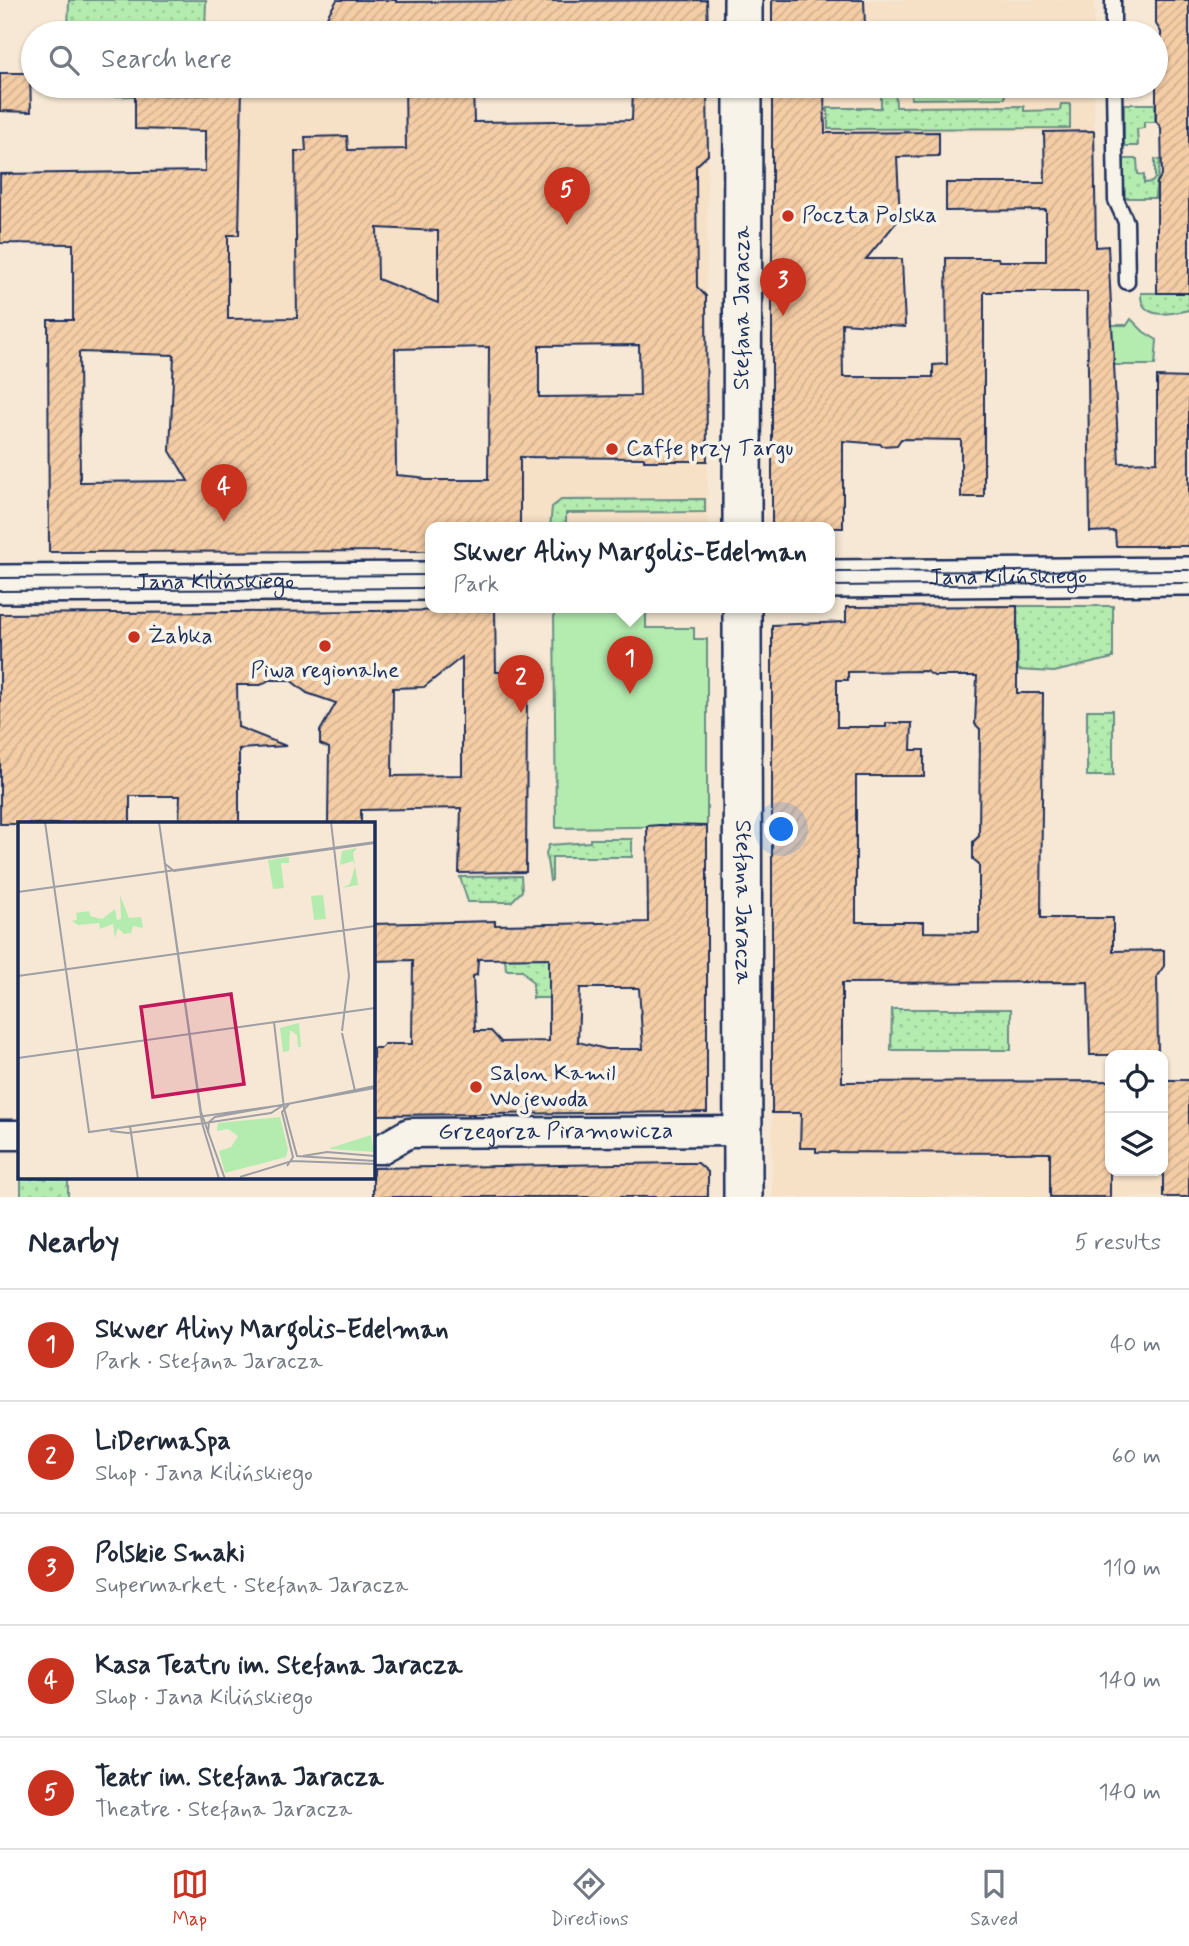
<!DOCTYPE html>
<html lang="en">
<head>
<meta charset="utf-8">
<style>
  :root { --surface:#fff; --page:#f6f6f7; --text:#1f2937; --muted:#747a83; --line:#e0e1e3; --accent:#c8321e }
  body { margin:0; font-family:Mynerve,sans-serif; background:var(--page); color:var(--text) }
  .controls { position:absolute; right:21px; bottom:21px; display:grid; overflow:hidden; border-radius:14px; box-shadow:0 2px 5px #0004 }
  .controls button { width:63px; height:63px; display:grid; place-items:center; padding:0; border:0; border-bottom:2px solid var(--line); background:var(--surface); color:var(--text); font:35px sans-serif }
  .you { position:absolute; left:782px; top:830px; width:24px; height:24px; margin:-18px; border:5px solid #fff; border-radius:50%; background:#1a73e8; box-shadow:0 0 0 10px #1a73e833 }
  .badge { display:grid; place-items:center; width:46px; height:46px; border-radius:50%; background:var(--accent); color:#fff; font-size:23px; font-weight:700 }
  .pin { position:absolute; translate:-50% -58px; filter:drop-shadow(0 2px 4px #0008) }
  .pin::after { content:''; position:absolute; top:37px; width:24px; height:21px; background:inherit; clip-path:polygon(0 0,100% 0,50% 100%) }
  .popup { position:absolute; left:425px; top:522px; width:410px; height:91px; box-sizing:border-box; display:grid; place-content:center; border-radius:14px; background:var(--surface); filter:drop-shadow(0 2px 5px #0005); font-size:23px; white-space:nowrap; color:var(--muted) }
  .popup b { font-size:26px; color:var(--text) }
  .popup::after { content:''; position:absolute; left:50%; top:100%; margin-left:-14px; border:14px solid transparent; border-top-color:var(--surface) }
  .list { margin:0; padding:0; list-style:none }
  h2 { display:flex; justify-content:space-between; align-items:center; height:91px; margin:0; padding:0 28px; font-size:30px }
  h2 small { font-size:23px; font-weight:400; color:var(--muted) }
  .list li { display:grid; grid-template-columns:46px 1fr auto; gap:21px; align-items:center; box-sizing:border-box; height:112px; padding:0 28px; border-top:2px solid var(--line) }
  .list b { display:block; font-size:26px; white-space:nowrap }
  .list p { margin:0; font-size:23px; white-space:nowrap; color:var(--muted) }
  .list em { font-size:23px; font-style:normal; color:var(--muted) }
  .icon { flex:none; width:38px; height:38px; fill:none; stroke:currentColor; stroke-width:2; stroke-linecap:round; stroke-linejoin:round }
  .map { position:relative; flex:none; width:1189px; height:1197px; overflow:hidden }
  .search { position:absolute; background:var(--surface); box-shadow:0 2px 5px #0004; left:21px; right:21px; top:21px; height:77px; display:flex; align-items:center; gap:18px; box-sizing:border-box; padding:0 24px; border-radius:38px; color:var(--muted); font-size:26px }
  .sheet { height:651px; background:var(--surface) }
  nav { display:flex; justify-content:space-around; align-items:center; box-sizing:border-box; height:98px; border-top:2px solid var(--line); background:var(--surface); font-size:19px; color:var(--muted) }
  nav a { display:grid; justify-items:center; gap:4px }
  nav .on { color:var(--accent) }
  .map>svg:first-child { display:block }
  .built { fill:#f6e0c6 }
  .grass { fill:url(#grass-dots); stroke:#688e86; stroke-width:2 }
  .park { fill:#b4ecaf; stroke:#688e86; stroke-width:2 }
  .building { fill:url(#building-hatch); stroke:#1b2f5e; stroke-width:2; fill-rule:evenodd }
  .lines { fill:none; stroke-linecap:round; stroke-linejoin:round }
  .service-casing { stroke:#1b2f5e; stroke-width:19 }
  .minor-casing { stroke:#1b2f5e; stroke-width:33 }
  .tertiary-casing { stroke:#1b2f5e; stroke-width:42 }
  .service { stroke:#f7f3e8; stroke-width:14 }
  .minor { stroke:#f7f3e8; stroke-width:28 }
  .tertiary { stroke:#f7f3e8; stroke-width:37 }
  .tram { stroke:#1b2f5e; stroke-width:2 }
  .poi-dot { fill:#c8321e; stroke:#f7f3e8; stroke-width:2.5 }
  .labels { text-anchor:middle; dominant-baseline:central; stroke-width:7; stroke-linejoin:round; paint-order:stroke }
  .poi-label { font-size:23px; fill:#1b2f5e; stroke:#f7f3e8; text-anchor:start }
  .street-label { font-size:23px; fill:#1b2f5e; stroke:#f7f3e8 }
  .inset-road { fill:none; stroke:#9e9ea5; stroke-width:2 }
  .view { fill:#c2185b; fill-opacity:0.15; stroke:#c2185b; stroke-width:3.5 }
  .inset-edge { fill:none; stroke:#1b2f5e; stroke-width:3.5 }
</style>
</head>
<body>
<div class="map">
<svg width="1189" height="1197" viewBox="0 0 1189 1197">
  <defs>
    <pattern id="grass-dots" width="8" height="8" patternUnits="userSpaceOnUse" patternTransform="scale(1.75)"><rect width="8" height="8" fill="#b4ecaf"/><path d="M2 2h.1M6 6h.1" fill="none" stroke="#9acb99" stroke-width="1.8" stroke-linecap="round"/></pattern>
    <pattern id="building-hatch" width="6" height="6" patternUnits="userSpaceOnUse" patternTransform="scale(1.75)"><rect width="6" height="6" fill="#f5cda5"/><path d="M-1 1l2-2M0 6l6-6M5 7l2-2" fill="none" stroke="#d1b090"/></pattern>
  </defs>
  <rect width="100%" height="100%" fill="#f6e8d4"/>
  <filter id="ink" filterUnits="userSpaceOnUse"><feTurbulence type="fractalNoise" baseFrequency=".0143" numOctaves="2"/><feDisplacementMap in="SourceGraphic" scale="14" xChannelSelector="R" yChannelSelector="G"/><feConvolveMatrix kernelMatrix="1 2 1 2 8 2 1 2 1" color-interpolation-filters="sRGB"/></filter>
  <g filter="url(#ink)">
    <g class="built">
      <polygon points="774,0 1094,0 1094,33 773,33"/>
      <polygon points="438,28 438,33 205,33 205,31"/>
      <polygon points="205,86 438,86 438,151 708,146 706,314 204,320"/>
      <polygon points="772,86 1094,86 1094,131 772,133"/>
      <polygon points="520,460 707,461 708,528 520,528"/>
      <polygon points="1110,1112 1110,1171 1163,1171 1163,1112 1189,1112 1189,1197 772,1197 772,1113"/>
    </g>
    <g class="grass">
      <polygon points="69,0 206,0 205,33 68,33"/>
      <polygon points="68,86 205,86 205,95 68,97"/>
      <polygon points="881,86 895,86 896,107 1024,106 1024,111 1060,110 1061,104 1070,104 1070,128 828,129 828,108 881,108"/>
      <polygon points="1124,104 1155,104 1155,122 1144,122 1144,128 1137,129 1138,146 1124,146"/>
      <path d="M1124,159H1137L1138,174L1144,175V183L1152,182L1155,178V159L1160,160C1160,173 1155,184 1155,198H1124Z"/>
      <path d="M1141,293H1189V310C1171,314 1140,321 1141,293Z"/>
      <polygon points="705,499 705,512 566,513 566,528 550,528 552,507 561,500"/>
      <polygon points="1017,606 1113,606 1113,658 1054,672 1018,670"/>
      <rect x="1087" y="710" width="26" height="66"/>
      <polygon points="590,839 632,839 632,857 552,857 552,880 550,881 546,853 549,845 590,842"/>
      <polygon points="521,876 522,891 511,902 468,902 460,877"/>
      <polygon points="505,958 549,958 549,998 533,998 533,983 522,970 506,970"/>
      <polygon points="892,1009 1011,1009 1011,1050 891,1050"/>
      <rect x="21" y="1178" width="47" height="19"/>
    </g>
    <g class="park">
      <polygon points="911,86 1005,86 1005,98 911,99"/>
      <polygon points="1131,319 1144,332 1157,340 1155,365 1114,365 1112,325 1127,325"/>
      <polygon points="646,609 646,628 694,628 694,639 707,639 707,826 556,828 554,610"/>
    </g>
    <g class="building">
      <polygon points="337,0 396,0 396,2 707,0 708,33 317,33"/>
      <polygon points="772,0 864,0 865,25 823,26 824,33 772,33"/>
      <polygon points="1156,0 1189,0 1189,293 1157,293 1157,183 1162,174 1161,128 1156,121 1156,86 1161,78 1161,32 1156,24"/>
      <polygon points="0,73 30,73 31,112 0,111"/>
      <path d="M205,86H242L239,235H228V319L297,318L295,151H306L305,137L347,136L348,150L406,149L405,86H473L474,122L632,120L633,86H707L708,155L696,166V178L697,287L706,296L707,461H644V458L520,457V528H430V551L49,552L48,320H73V244L0,243V174L205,171V131L135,129V95H205ZM377,228L438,231V303L378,279ZM639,345L640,396L539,397V346ZM489,347L488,480H425L419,477L396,475L395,349ZM79,352L174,355L170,451L188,481L80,482Z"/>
      <polygon points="772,86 824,86 825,133 939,132 939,156 897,157 900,218 866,259 902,259 905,327 842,323 843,377 933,377 933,365 947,364 946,258 998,258 999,261 1046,261 1046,210 946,211 946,183 1045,183 1044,132 1094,131 1096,247 1108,246 1119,463 1157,462 1157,377 1189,378 1189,546 1116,546 1115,531 1090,532 1087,292 984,292 984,497 961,497 961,440 901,439 897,445 882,446 880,444 843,441 843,528 772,528"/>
      <path d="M1017,606V693H1043L1041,918H1113V951L1164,950V966L1157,976L1158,1055H1090L1088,982L842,983V1082L1110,1081V1197H1050V1153L816,1152V1148H800L801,1113H772V625L846,622V607ZM926,671L934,676H977L975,724L980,729L979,836L973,842V859L979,864V933L924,932V922H856V776H924V750H911L912,723H886V727H837V680H848V672Z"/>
      <path d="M495,610L496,672H513L516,684L527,695L526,872L459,873L461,808L361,810V824H328L329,748L320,744V731L336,703L307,693L290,680H269L261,685H237L238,727L286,746L239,749V824H179L180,796H130V824H0V614ZM462,657V775L392,776L393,688L424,687Z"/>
      <path d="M660,825L707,826V1112L373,1115V1048H381L385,1044H412L413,960L373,961V924L495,921V925L648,922L647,826ZM549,958V1041L501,1042L491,1031H475L473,976L477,975L478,959ZM580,988H639L643,1049H606L578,1042Z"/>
      <rect x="1163" y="1080" width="26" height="117"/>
      <polygon points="679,1163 698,1163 708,1172 708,1197 373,1197 373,1168"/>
    </g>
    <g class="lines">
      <defs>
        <g id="service">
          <polyline points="1113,0 1113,33"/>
          <polyline points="1114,86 1116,200 1126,222 1127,282"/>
        </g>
        <g id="minor">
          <polyline points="0,1135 19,1135"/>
          <path id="s1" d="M373,1149H381L409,1133L743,1131"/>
        </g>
        <g id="tertiary">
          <polyline points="743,33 743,0"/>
          <path id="s2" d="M742,528L743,86"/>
          <path id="s3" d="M830,579L1189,576"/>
          <path id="s4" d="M0,584L430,581"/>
          <path id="s5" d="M742,608L743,1197"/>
        </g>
      </defs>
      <use href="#service" class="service-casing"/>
      <use href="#minor" class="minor-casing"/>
      <use href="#tertiary" class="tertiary-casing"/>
      <use href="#service" class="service"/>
      <use href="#minor" class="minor"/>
      <use href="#tertiary" class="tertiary"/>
      <g class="tram">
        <polyline points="830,572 1189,570"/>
        <polyline points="0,578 430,575"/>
        <polyline points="830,586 1189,583"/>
        <polyline points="0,591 430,588"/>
      </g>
    </g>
  </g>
  <g class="poi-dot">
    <circle cx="788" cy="216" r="7"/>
    <circle cx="612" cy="449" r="7"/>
    <circle cx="134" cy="637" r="7"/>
    <circle cx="325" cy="646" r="7"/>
    <circle cx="476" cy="1087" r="7"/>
  </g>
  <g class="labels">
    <g class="poi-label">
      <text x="802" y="216">Poczta Polska</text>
      <text x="626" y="449">Caffe przy Targu</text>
      <text x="148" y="637">Żabka</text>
      <text x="325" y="671" text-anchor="middle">Piwa regionalne</text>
      <text x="490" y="1074">Salon Kamil<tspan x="490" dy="26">Wojewoda</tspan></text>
    </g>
    <g class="street-label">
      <text stroke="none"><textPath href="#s2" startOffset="220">Stefana Jaracza</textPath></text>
      <text stroke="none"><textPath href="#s3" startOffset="178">Jana Kilińskiego</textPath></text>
      <text stroke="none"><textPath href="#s4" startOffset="215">Jana Kilińskiego</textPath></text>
      <text stroke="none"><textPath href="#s5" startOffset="294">Stefana Jaracza</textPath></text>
      <text stroke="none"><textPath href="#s1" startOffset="187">Grzegorza Piramowicza</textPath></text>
    </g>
  </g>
  <g transform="translate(18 822)">
    <rect width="357" height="357" fill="#f6e8d4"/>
    <path d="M339,26L335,31L340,63L324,66L332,62L337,44L335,39L322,43L324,29ZM271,35V41H263L266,66L255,67L250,38ZM102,73L111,96L123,95L125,106L115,104L113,111L106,112L100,106L97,116L95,102L82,107L81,101L60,103L54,99L59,98L58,91L71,89L72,94L84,97L97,87L99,98L103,97ZM305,73L308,97L296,98L293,74ZM281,201L283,225H280L279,213L272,208L271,229L265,230L262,206ZM353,313L356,330L312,327V326Z" fill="#b4ecaf"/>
    <path d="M262,295L270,327L268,335L207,351L201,329L213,325L220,314L210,307L199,309L200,301Z" fill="#b4ecaf"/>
    <path class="inset-road" d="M27,0L71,310L265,283L357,264M141,0L184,301L201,357M141,0L183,290L207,357M313,0L331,154L324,209M146,41L156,49L357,21M0,70L357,20M0,154L357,104M256,200L266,286L279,334L357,339M324,211L337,269M0,236L357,186M112,304L120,357M92,309L110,311L187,301L253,291L264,284M190,311L191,300L197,295L357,266M285,334L309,330L357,334M269,344L275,335L264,290L271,282M222,355L274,339L357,342"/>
    <path class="view" d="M213,172L226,262L135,275L123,185Z"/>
    <rect width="357" height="357" class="inset-edge"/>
  </g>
</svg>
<div class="controls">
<button><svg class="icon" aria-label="locate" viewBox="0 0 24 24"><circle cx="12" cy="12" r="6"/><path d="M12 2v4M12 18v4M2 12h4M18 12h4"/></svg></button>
<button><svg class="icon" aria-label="layers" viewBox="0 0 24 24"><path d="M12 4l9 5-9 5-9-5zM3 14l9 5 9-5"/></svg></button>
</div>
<div class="you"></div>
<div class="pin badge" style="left:630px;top:694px">1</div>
<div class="popup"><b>Skwer Aliny Margolis-Edelman</b>Park</div>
<div class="pin badge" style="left:521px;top:713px">2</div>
<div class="pin badge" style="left:783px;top:316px">3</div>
<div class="pin badge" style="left:224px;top:522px">4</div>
<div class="pin badge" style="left:567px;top:225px">5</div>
<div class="search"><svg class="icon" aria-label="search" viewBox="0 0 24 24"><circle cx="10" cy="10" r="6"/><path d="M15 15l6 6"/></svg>Search here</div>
</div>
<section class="sheet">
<h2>Nearby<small>5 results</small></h2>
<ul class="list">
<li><span class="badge">1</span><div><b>Skwer Aliny Margolis-Edelman</b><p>Park · Stefana Jaracza</p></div><em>40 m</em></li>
<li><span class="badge">2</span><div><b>LiDermaSpa</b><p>Shop · Jana Kilińskiego</p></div><em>60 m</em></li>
<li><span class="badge">3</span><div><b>Polskie Smaki</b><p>Supermarket · Stefana Jaracza</p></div><em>110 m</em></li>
<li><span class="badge">4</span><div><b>Kasa Teatru im. Stefana Jaracza</b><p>Shop · Jana Kilińskiego</p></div><em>140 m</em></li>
<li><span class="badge">5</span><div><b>Teatr im. Stefana Jaracza</b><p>Theatre · Stefana Jaracza</p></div><em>140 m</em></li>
</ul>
</section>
<nav>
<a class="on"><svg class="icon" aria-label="map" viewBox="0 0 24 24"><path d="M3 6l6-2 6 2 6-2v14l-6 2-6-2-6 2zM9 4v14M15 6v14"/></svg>Map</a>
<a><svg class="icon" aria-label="directions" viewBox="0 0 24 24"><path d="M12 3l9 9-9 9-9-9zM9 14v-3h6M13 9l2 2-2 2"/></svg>Directions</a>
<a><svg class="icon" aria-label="saved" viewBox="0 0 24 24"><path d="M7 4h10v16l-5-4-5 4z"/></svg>Saved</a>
</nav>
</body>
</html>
